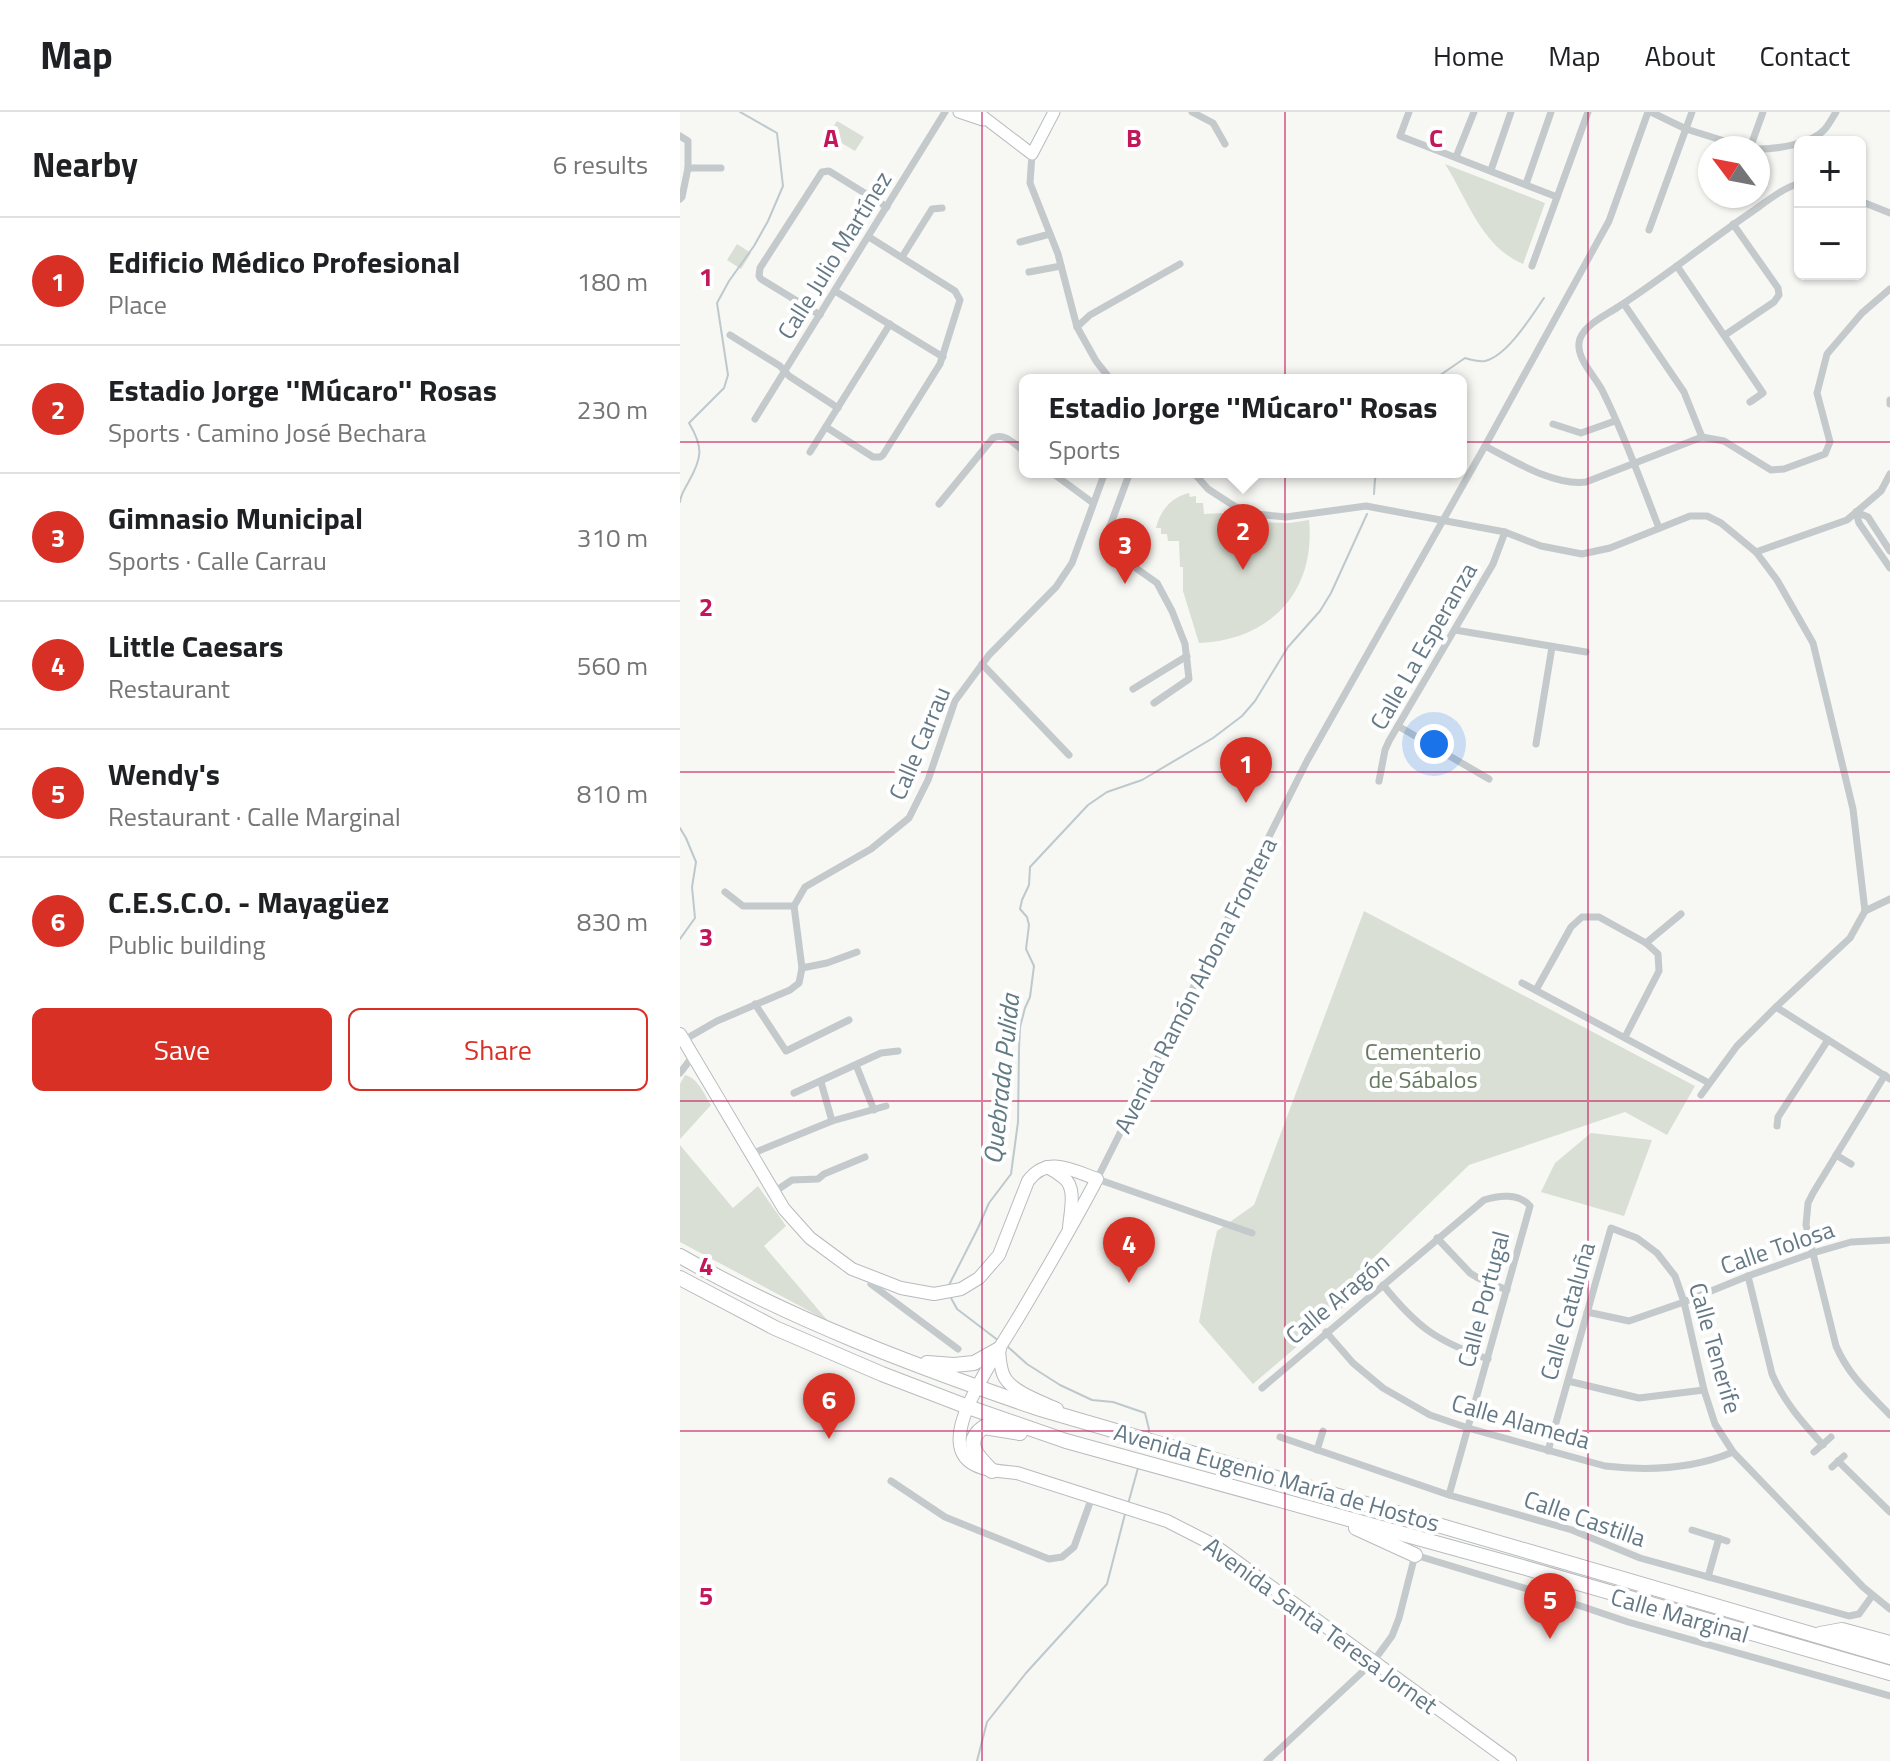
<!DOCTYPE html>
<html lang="en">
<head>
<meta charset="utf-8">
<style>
  :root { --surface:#fff; --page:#f2f2f2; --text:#202124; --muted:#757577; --line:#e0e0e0; --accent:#d93025 }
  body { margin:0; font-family:"Titillium Web",sans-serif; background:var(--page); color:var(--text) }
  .controls { position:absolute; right:24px; top:24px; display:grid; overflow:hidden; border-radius:12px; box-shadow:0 2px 6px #0004 }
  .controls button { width:72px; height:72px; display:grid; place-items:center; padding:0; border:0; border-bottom:2px solid var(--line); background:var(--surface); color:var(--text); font:40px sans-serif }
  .compass { position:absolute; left:1018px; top:24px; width:72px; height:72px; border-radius:50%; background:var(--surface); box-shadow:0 2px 6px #0004; rotate:302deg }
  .you { position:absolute; left:754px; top:632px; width:28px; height:28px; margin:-20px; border:6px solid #fff; border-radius:50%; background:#1a73e8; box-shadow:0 0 0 12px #1a73e833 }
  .badge { display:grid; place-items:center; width:52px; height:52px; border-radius:50%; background:var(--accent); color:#fff; font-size:26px; font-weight:700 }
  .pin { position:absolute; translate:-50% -66px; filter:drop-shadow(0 2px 4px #0008) }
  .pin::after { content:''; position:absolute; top:42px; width:28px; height:24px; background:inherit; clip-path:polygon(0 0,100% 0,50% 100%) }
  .popup { position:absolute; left:339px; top:262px; width:448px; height:104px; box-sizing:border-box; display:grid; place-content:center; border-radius:12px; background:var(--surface); filter:drop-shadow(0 2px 6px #0005); font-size:26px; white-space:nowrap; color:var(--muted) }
  .popup b { font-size:30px; color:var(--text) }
  .popup::after { content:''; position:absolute; left:50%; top:100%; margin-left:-16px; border:16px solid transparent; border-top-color:var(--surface) }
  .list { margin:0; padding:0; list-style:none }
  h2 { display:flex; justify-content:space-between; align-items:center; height:104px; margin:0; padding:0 32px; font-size:34px }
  h2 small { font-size:26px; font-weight:400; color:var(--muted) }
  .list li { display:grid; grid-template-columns:52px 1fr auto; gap:24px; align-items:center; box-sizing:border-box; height:128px; padding:0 32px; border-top:2px solid var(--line) }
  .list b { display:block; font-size:30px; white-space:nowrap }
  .list p { margin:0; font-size:26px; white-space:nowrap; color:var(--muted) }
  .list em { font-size:26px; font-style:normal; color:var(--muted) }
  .actions { display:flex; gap:16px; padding:24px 32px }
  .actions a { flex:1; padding:18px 0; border:2px solid var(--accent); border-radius:12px; text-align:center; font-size:28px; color:var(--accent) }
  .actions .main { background:var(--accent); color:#fff }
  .map { position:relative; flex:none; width:1210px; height:1649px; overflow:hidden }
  header { display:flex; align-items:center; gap:48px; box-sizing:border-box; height:112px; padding:0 40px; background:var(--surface); border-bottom:2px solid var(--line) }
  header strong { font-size:38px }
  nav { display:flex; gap:44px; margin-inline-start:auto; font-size:28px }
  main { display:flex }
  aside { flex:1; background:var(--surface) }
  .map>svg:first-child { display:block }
  .green { fill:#d9dfd4 }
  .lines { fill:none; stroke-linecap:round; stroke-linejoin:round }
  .stream { stroke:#bdc9cd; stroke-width:2 }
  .secondary-casing { stroke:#b6bcc0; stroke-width:13 }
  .primary-casing { stroke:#b7bcbf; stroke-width:14 }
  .highway-casing { stroke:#b8bcbf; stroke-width:16 }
  .street { stroke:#c4c9cb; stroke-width:7 }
  .secondary { stroke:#fff; stroke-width:11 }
  .primary { stroke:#fff; stroke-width:12 }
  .highway { stroke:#fff; stroke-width:14 }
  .grid { fill:none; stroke:#c2185b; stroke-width:2; stroke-opacity:0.55 }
  .labels { text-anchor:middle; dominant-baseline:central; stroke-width:8; stroke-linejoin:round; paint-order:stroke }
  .street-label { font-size:24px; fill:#647986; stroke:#fff }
  .park-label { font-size:24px; fill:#667860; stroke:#fff }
  .water-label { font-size:26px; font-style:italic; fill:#607b83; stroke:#fff }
  .grid-label { font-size:26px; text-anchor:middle; font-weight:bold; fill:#c2185b; stroke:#fff; stroke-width:8; stroke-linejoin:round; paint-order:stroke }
</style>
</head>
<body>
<header>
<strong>Map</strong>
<nav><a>Home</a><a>Map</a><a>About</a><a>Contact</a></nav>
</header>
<main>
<aside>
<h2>Nearby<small>6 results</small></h2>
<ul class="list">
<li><span class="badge">1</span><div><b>Edificio Médico Profesional</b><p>Place</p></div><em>180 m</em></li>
<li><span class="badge">2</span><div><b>Estadio Jorge ''Múcaro'' Rosas</b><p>Sports · Camino José Bechara</p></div><em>230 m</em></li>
<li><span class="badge">3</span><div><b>Gimnasio Municipal</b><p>Sports · Calle Carrau</p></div><em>310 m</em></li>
<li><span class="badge">4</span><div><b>Little Caesars</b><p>Restaurant</p></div><em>560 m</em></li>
<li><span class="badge">5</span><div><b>Wendy's</b><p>Restaurant · Calle Marginal</p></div><em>810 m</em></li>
<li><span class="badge">6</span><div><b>C.E.S.C.O. - Mayagüez</b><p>Public building</p></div><em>830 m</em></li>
</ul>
<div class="actions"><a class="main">Save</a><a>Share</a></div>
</aside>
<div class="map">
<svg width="1210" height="1649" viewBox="0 0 1210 1649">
  <rect width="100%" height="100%" fill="#f7f7f4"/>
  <g class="green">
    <polygon points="157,9 184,25 175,39 148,23"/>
    <path d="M765,52L865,91L843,152C801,134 788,88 765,52Z"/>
    <polygon points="57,132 71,141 61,157 47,148"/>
    <path d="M509,381L510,385L516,384V391H523L524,402L545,401L578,410L610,411L629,408C636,480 590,528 519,531L503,479V455H500L499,429H488L487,422H481V416H476C480,398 492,385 509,381Z"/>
    <polygon points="684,799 1015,974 987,1023 945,1000 789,1053 677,1162 689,1173 573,1272 519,1210 531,1146 537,1119 574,1093"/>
    <path d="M5,963C18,966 24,982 31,993L0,1027V972Z"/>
    <polygon points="911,1021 972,1028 944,1104 861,1080 875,1051"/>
    <polygon points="0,1033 53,1096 78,1074 106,1114 84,1134 148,1209 0,1130"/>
  </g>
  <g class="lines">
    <g class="stream">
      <path d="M753,268L785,246C792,248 798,250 805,249C827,244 851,205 864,186"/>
      <polyline points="694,382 695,367 698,360"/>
      <path d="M0,390C1,382 4,378 8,371C22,346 24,336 9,311L44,276L48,263L37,191L49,169L74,134L88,109L103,74L97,21L60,0"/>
      <polyline points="0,716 6,726 16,750 12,775 15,806 0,827"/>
      <polyline points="269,1173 298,1116 309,1091 331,1062 338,1010 339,937 340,915 345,896 350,885 354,854 346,837 349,813 347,805 340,797 342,788 349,773 350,755 408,693 427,680 462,668 533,626 562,604 575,589 608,535 640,499 651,481 687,402"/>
      <polyline points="271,1186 277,1197 319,1229"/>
      <polyline points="328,1235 347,1252 380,1273 412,1288 433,1290 465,1301 469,1317 468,1323"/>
      <polyline points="448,1392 458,1356"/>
      <polyline points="297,1649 307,1610 346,1561 427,1472 445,1402"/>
    </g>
    <defs>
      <g id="secondary">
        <polyline points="279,0 303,8"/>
        <polyline points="297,0 352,42 374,0"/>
      </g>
      <g id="primary">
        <path d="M0,922L104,1097L130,1126L172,1157L221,1176L254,1182L281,1177L299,1166L319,1143L348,1069C367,1043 392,1058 417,1067C393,1113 367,1157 341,1201C323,1231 303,1260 289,1292C283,1305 276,1326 282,1340C290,1359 319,1359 337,1361L487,1409L534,1433L830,1649"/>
        <path d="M367,1055C373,1058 379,1062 384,1066C397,1076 390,1101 389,1116"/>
        <path d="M319,1239C320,1247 320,1258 325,1266C333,1280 362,1290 377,1297"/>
      </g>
      <g id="highway">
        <path d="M0,1144C112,1208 235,1254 357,1296L1210,1545"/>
        <polyline points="0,1166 95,1216 202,1262 288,1295 386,1329 839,1454 1210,1561"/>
        <polyline points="247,1251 274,1253 294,1251 319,1237"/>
        <path d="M312,1359C298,1345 282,1330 304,1315L340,1321"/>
        <polyline points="676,1416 735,1443"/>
        <polyline points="1140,1522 1162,1518 1210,1531"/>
      </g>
    </defs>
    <use href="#secondary" class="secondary-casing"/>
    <use href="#primary" class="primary-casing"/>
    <use href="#highway" class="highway-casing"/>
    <g class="street">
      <polyline points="512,0 533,11 545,32"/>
      <polyline points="729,0 720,24 877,85"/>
      <polyline points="971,0 1006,17 1067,36"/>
      <polyline points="0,24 8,29 8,56 2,85 0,87"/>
      <polyline points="1070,36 1083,0"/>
      <path d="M1078,37C1097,37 1132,32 1145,17C1149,12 1153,5 1156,0"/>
      <polyline points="352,42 350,71 378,142 397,215 416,249 431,268"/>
      <polyline points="776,45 794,0"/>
      <polyline points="8,56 41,56"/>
      <polyline points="811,58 831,0"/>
      <polyline points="846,72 871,0"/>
      <polyline points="1180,89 1210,101"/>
      <polyline points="969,118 1012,0"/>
      <polyline points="340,130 370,122"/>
      <polyline points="222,145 252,97 262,96"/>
      <polyline points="852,154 908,0"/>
      <polyline points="997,154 1083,281 1070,290"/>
      <polyline points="349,160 381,154"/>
      <polyline points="155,179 263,245"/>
      <polyline points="944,192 1004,280 1022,325"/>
      <polyline points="140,203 81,167 79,164 80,156 142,60 149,59 207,95"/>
      <polyline points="397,215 410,203 500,152"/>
      <polyline points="50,223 100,254 109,264 158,296"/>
      <polyline points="1045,223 1094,190 1099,183 1098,176 1053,112"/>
      <polyline points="1210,288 1210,292"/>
      <polyline points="75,307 265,0"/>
      <polyline points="873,312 901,321 935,309"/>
      <polyline points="146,315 193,345 200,345 203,343 260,252 280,188 275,179 189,125"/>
      <path d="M805,334C834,349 874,374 906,370L1022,325L1044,329L1091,358L1104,357L1145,342L1150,330L1137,281L1147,242L1182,201L1210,177"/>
      <polyline points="130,340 210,212"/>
      <polyline points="371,360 413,391"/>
      <polyline points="450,360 427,422 429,437 477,471 492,499 505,532 509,567 474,591"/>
      <polyline points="513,360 528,377 565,401 606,405 686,394 825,420 861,434 902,442 930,436 1010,404 1027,404 1041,411 1076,440 1097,468 1133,531 1173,697 1185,799 1170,826 1096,895 1057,934 1021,983"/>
      <path d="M259,392L313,326C325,320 335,333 345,340"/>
      <polyline points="1176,400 1179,411 1210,456"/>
      <polyline points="1176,400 1188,405 1210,439"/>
      <path d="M979,416C961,370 945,324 923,280C916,265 897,248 899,231C901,214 925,204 938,195C985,165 1027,130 1073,99C1087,89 1103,76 1120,71"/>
      <polyline points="1076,440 1167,408 1201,379 1210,362"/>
      <polyline points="775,518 906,540"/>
      <polyline points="302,552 389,643"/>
      <polyline points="453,577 507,544"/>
      <polyline points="718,614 809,667"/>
      <polyline points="856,632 872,535"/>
      <polyline points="699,669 705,638 709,629 813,452 825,420"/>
      <polyline points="45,780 63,794 114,794"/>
      <polyline points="1185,799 1210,787"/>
      <polyline points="966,831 1001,802"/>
      <polyline points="122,856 147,851 177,840"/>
      <polyline points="842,871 1029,971"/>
      <polyline points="856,878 891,815 902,805 919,805 966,831 978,842 979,859 945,925"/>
      <polyline points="75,892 106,939 169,908"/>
      <polyline points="1096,895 1210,967"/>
      <polyline points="4,928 37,909 110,878 119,871 122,856 114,794 125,775 191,737 229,706 248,668 275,589 309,543 376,475 392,451 425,360"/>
      <polyline points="176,953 194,998"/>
      <polyline points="0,961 13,944"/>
      <path d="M1205,963L1133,1081L1128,1091L1126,1113L1156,1234C1169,1264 1188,1280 1210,1303"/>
      <polyline points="141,970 152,1009"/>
      <polyline points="114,981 201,941 218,939"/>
      <polyline points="1097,1014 1098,1005 1148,928"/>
      <polyline points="71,1042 152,1009 206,994"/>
      <polyline points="1156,1043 1171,1052"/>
      <polyline points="94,1080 112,1068 138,1067 144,1062 185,1045"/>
      <polyline points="572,1121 417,1067 627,649 805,334 929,109 968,0"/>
      <polyline points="757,1126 790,1161 798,1166 827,1178"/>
      <path d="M1068,1164L1092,1262C1104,1290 1122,1310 1143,1333"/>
      <polyline points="191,1172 278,1237"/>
      <path d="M703,1173C737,1215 756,1229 808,1247"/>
      <polyline points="907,1200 949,1209 1004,1190 1068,1164 1133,1141 1171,1130 1210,1128"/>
      <path d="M646,1220L673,1251L703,1276L750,1303L788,1316L925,1354C968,1359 1013,1357 1053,1340"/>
      <polyline points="888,1269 959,1286 1024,1278"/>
      <path d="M582,1276L804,1088C819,1083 839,1081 850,1094L769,1383"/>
      <polyline points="600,1325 769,1383 892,1418 960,1446 1169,1504 1179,1502 1192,1484"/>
      <polyline points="637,1338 643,1319"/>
      <polyline points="868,1339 931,1116 957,1126 977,1141 995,1164 1004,1190 1024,1278 1035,1312 1053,1340 1183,1475 1210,1497"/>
      <polyline points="1134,1340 1151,1325"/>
      <polyline points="1158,1349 1210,1400"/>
      <polyline points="1152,1355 1164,1344"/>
      <polyline points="211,1369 265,1405 369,1447 382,1445 394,1435 412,1385"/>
      <polyline points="1012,1418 1047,1429"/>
      <polyline points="1028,1465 1039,1426"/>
      <polyline points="587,1649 693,1550 712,1524 719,1506 735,1443 877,1486 948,1510 1210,1584"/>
    </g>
    <use href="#secondary" class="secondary"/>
    <use href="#primary" class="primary"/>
    <use href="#highway" class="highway"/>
  </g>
  <path class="grid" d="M302,0V1649M605,0V1649M908,0V1649M0,330H1210M0,660H1210M0,989H1210M0,1319H1210"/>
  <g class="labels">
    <g class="street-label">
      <text transform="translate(154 143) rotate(-58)">Calle Julio Martínez</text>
      <text transform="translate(743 534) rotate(-60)">Calle La Esperanza</text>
      <text transform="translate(239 631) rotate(-67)">Calle Carrau</text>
      <text transform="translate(515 873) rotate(-63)">Avenida Ramón Arbona Frontera</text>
      <text transform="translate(1097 1135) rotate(-19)">Calle Tolosa</text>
      <text transform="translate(657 1186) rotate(-40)">Calle Aragón</text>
      <text transform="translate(803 1187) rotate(-75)">Calle Portugal</text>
      <text transform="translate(887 1199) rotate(-74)">Calle Cataluña</text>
      <text transform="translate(1036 1236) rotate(74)">Calle Tenerife</text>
      <text transform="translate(841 1309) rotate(16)">Calle Alameda</text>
      <text transform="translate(597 1365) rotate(16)">Avenida Eugenio María de Hostos</text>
      <text transform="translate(905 1406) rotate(19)">Calle Castilla</text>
      <text transform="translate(1000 1503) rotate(16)">Calle Marginal</text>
      <text transform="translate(641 1513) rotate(36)">Avenida Santa Teresa Jornet</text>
    </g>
    <g class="park-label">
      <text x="743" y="939">Cementerio<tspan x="743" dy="28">de Sábalos</tspan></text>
    </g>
    <g class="water-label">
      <text transform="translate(321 967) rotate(-84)">Quebrada Pulida</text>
    </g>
  </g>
  <g class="grid-label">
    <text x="151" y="35">A</text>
    <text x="454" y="35">B</text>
    <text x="756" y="35">C</text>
    <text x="26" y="174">1</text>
    <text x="26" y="504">2</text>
    <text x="26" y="834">3</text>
    <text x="26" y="1163">4</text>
    <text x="26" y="1493">5</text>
  </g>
</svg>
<div class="controls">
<button>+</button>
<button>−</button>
</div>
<svg class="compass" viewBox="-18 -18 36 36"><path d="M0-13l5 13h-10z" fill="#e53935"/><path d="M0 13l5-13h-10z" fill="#757577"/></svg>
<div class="you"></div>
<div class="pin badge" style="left:566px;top:691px">1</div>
<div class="pin badge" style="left:563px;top:458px">2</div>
<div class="popup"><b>Estadio Jorge ''Múcaro'' Rosas</b>Sports</div>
<div class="pin badge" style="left:445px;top:472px">3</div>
<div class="pin badge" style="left:449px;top:1171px">4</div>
<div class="pin badge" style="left:870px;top:1527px">5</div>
<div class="pin badge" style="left:149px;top:1327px">6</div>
</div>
</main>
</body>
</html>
